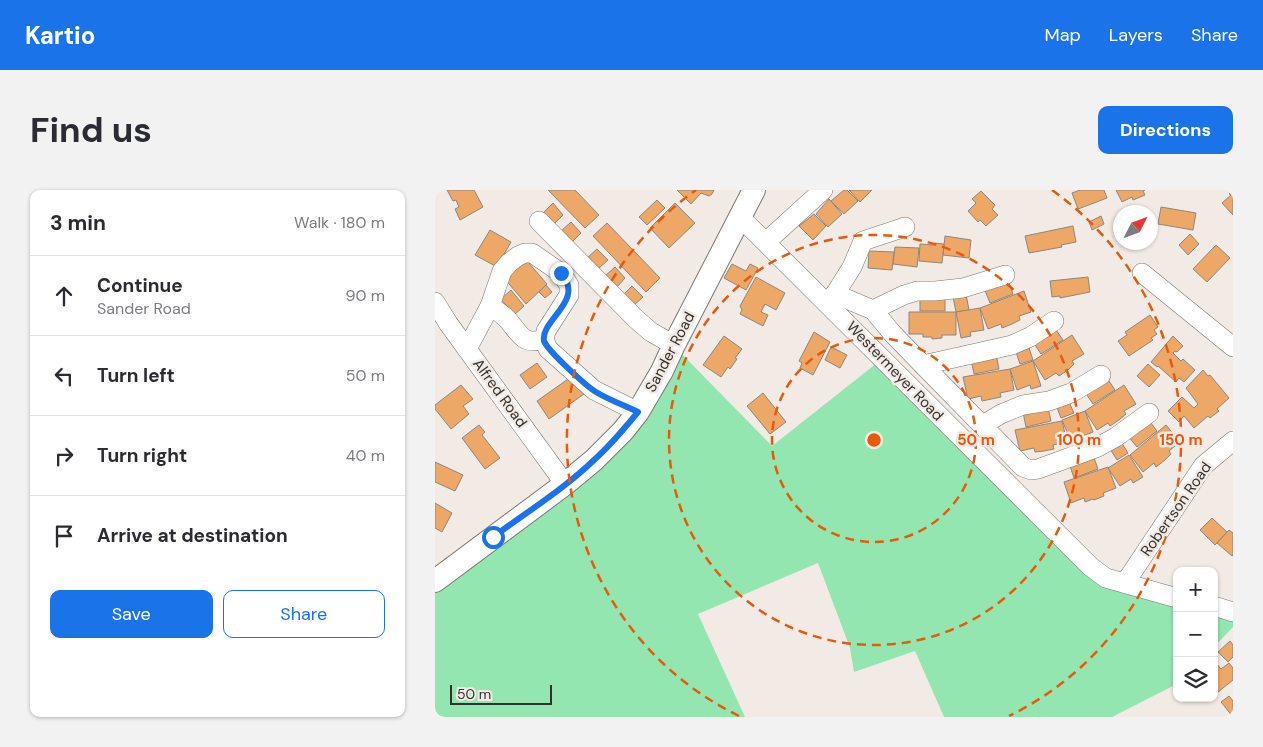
<!DOCTYPE html>
<html lang="en">
<head>
<meta charset="utf-8">
<style>
  :root { --surface:#fff; --page:#f2f2f3; --text:#2b2b33; --muted:#7c7c81; --line:#e1e1e2; --accent:#1a73e8 }
  body { margin:0; font-family:"DM Sans",sans-serif; background:var(--page); color:var(--text) }
  .controls { position:absolute; right:15px; bottom:15px; display:grid; overflow:hidden; border-radius:10px; box-shadow:0 1px 4px #0004 }
  .controls button { width:45px; height:45px; display:grid; place-items:center; padding:0; border:0; border-bottom:1px solid var(--line); background:var(--surface); color:var(--text); font:25px sans-serif }
  .compass { position:absolute; left:678px; top:15px; width:45px; height:45px; border-radius:50%; background:var(--surface); box-shadow:0 1px 4px #0004; rotate:48deg }
  .scale { position:absolute; left:15px; bottom:12px; width:102px; box-sizing:border-box; padding-left:5px; border:2px solid #33302e; border-top:0; font-size:14px; line-height:18px; white-space:nowrap; color:#33302e; -webkit-text-stroke:4px #f2ebe5; paint-order:stroke }
  .stop { position:absolute; width:15px; height:15px; margin:-11px; border:4px solid #1a73e8; border-radius:50%; background:#fff }
  .stop.end { background:#1a73e8; border-color:#fff; box-shadow:0 1px 5px #0008 }
  .list { margin:0; padding:0; list-style:none }
  h2 { display:flex; justify-content:space-between; align-items:center; height:65px; margin:0; padding:0 20px; font-size:21px }
  h2 small { font-size:16px; font-weight:400; color:var(--muted) }
  .list li { display:grid; grid-template-columns:32px 1fr auto; gap:15px; align-items:center; box-sizing:border-box; height:80px; padding:0 20px; border-top:1px solid var(--line) }
  .list b { display:block; font-size:19px; white-space:nowrap }
  .list p { margin:0; font-size:16px; white-space:nowrap; color:var(--muted) }
  .list em { font-size:16px; font-style:normal; color:var(--muted) }
  .actions { display:flex; gap:10px; padding:15px 20px }
  .actions a { flex:1; padding:11px 0; border:1px solid var(--accent); border-radius:10px; text-align:center; font-size:18px; color:var(--accent) }
  .actions .main { background:var(--accent); color:#fff }
  .icon { flex:none; width:28px; height:28px; fill:none; stroke:currentColor; stroke-width:2; stroke-linecap:round; stroke-linejoin:round }
  .map { position:relative; flex:none; width:798px; height:527px; overflow:hidden; border-radius:10px }
  header { display:flex; align-items:center; gap:30px; box-sizing:border-box; height:70px; padding:0 25px; background:var(--accent); color:#fff }
  header strong { font-size:24px }
  nav { display:flex; gap:28px; margin-inline-start:auto; font-size:18px }
  .intro { display:flex; align-items:center; justify-content:space-between; box-sizing:border-box; height:120px; padding:0 30px }
  h1 { margin:0; font-size:35px }
  .button { padding:12px 22px; border-radius:10px; background:var(--accent); color:#fff; font-size:18px; font-weight:700 }
  main { display:flex; gap:30px; padding:0 30px }
  aside { flex:1; background:var(--surface); border-radius:10px; box-shadow:0 1px 4px #0004 }
  .map>svg:first-child { display:block }
  .green { fill:#94e6b0 }
  .building { fill:#eda867; stroke:#8c8680 }
  .lines { fill:none; stroke-linecap:round; stroke-linejoin:round }
  .minor-casing { stroke:#7d7771; stroke-width:20 }
  .major-casing { stroke:#7d7771; stroke-width:24 }
  .minor { stroke:#fff; stroke-width:19 }
  .major { stroke:#fff; stroke-width:22 }
  .route { stroke:#1a73e8; stroke-width:6 }
  .ring { fill:none; stroke:#e8590c; stroke-width:2.5; stroke-dasharray:9 6 }
  .labels { text-anchor:middle; dominant-baseline:central; stroke-width:5; stroke-linejoin:round; paint-order:stroke }
  .street-label { font-size:15px; fill:#33302e; stroke:#f2ebe5 }
  .centre { fill:#e8590c; stroke:#f2ebe5; stroke-width:2.5 }
  .ring-label { font-size:15px; text-anchor:middle; font-weight:bold; fill:#e8590c; stroke:#f2ebe5; stroke-width:5; stroke-linejoin:round; paint-order:stroke }
</style>
</head>
<body>
<header>
<strong>Kartio</strong>
<nav><a>Map</a><a>Layers</a><a>Share</a></nav>
</header>
<div class="intro"><h1>Find us</h1><a class="button">Directions</a></div>
<main>
<aside>
<h2>3 min<small>Walk · 180 m</small></h2>
<ul class="list">
<li><svg class="icon" aria-label="ahead" viewBox="0 0 24 24"><path d="M12 20V5M6 11l6-6 6 6"/></svg><div><b>Continue</b><p>Sander Road</p></div><em>90 m</em></li>
<li><svg class="icon" aria-label="left" viewBox="0 0 24 24"><path d="M17 20v-9H6M10 6l-5 5 5 5"/></svg><div><b>Turn left</b></div><em>50 m</em></li>
<li><svg class="icon" aria-label="right" viewBox="0 0 24 24"><path d="M7 20v-9h11M14 6l5 5-5 5"/></svg><div><b>Turn right</b></div><em>40 m</em></li>
<li><svg class="icon" aria-label="arrive" viewBox="0 0 24 24"><path d="M6 21V4h12l-3 4 3 4H6"/></svg><div><b>Arrive at destination</b></div></li>
</ul>
<div class="actions"><a class="main">Save</a><a>Share</a></div>
</aside>
<div class="map">
<svg width="798" height="527" viewBox="0 0 798 527">
  <rect width="100%" height="100%" fill="#f2ebe5"/>
  <g class="green">
    <polygon points="238,155 337,256 447,169 656,378 742,408 742,494 677,527 509,527 480,461 419,482 415,458 383,373 263,424 310,527 0,527 0,390 158,271"/>
    <polygon points="779,416 798,422 798,437 779,457"/>
  </g>
  <g class="building">
    <polygon points="12,0 39,0 48,17 25,30 20,19 24,17 21,10 18,11"/>
    <polygon points="113,0 140,0 164,25 150,38"/>
    <polygon points="242,0 279,0 277,4 274,6 266,3 256,14"/>
    <polygon points="409,0 412,0 423,11 409,24 396,11"/>
    <polygon points="414,0 437,0 425,12"/>
    <polygon points="645,0 669,0 672,8 643,19 637,3"/>
    <polygon points="681,0 710,0 708,1 710,5 698,10 697,7 687,12"/>
    <polygon points="798,0 798,25 787,13 796,5 794,4"/>
    <polygon points="546,1 560,15 557,19 563,25 551,36 545,30 543,32 533,21 541,13 537,9"/>
    <polygon points="394,9 407,24 393,37 381,24"/>
    <polygon points="222,10 230,18 212,35 204,27"/>
    <polygon points="118,13 128,25 119,34 108,23"/>
    <polygon points="240,13 260,33 234,58 215,38"/>
    <polygon points="726,17 761,23 758,40 723,34"/>
    <polygon points="379,24 391,36 378,50 364,36"/>
    <polygon points="666,26 669,34 657,40 654,32"/>
    <polygon points="136,32 146,43 137,52 126,41"/>
    <polygon points="172,33 225,88 211,102 158,46"/>
    <polygon points="638,36 641,52 626,55 627,57 594,63 590,46"/>
    <polygon points="55,40 76,52 62,77 40,65"/>
    <polygon points="755,44 764,54 753,65 744,55"/>
    <polygon points="510,46 536,50 534,68 508,65"/>
    <polygon points="499,53 509,54 507,73 484,71 485,54 499,55"/>
    <polygon points="781,55 795,68 772,92 758,79"/>
    <polygon points="460,57 484,58 482,77 458,74"/>
    <polygon points="162,59 173,70 163,79 152,68"/>
    <polygon points="434,61 459,62 457,80 433,78"/>
    <polygon points="92,71 112,94 91,114 69,88"/>
    <polygon points="297,74 311,81 315,74 323,78 311,100 289,88"/>
    <polygon points="180,77 190,88 181,98 170,86"/>
    <polygon points="321,87 350,103 341,120 330,114 326,122 333,125 328,136 305,124 307,120 305,116"/>
    <polygon points="653,87 655,102 625,108 625,106 617,107 615,91"/>
    <polygon points="573,90 578,104 555,113 549,98"/>
    <polygon points="111,95 117,102 110,108 104,102"/>
    <polygon points="197,96 208,107 198,116 188,105"/>
    <polygon points="76,100 89,116 79,125 66,109"/>
    <polygon points="589,101 596,122 584,126 585,130 577,134 567,138 566,134 553,139 545,118"/>
    <polygon points="531,104 534,120 521,122 518,107"/>
    <rect x="485" y="106" width="25" height="15"/>
    <polygon points="545,118 549,140 535,142 536,146 526,148 521,122"/>
    <polygon points="474,122 521,122 521,145 507,145 507,148 497,149 497,147 488,147 488,144 474,144"/>
    <polygon points="715,125 723,137 719,140 722,144 716,148 718,150 694,166 683,151 692,145 690,142"/>
    <polygon points="619,137 628,150 606,164 598,152"/>
    <polygon points="379,142 395,152 378,185 365,178 367,173 364,171"/>
    <polygon points="637,145 649,164 637,171 639,174 633,180 624,186 621,183 610,190 598,171"/>
    <polygon points="289,146 307,159 300,168 302,169 295,179 293,177 286,187 268,175"/>
    <polygon points="738,146 748,156 742,162 740,161 738,163 746,171 748,169 760,180 749,192 744,188 741,192 723,176 722,177 716,172"/>
    <polygon points="593,155 598,170 585,174 580,159"/>
    <polygon points="396,157 412,165 405,178 390,170"/>
    <polygon points="561,164 564,179 539,184 536,169"/>
    <polygon points="598,171 606,196 596,199 595,195 582,200 575,179"/>
    <polygon points="102,173 112,187 95,199 85,185"/>
    <polygon points="713,174 725,185 714,197 702,186"/>
    <polygon points="575,179 579,200 565,203 566,207 547,211 546,206 533,209 528,187"/>
    <polygon points="768,180 773,186 775,185 794,208 782,219 784,221 775,228 773,226 759,238 749,226 744,232 733,221 747,207 759,218 763,214 751,198"/>
    <polygon points="136,187 149,204 114,229 102,211"/>
    <polygon points="672,188 680,200 658,214 650,202"/>
    <polygon points="26,195 38,209 28,216 34,224 16,239 0,219 0,215"/>
    <polygon points="689,195 701,214 689,221 691,224 684,230 675,236 673,233 662,240 650,221"/>
    <polygon points="328,203 351,232 335,244 312,216"/>
    <polygon points="633,210 639,223 626,228 621,215"/>
    <polygon points="613,217 616,231 591,237 588,222"/>
    <polygon points="650,221 658,242 645,247 646,250 637,254 627,230"/>
    <polygon points="713,229 722,241 702,257 692,245"/>
    <polygon points="627,231 632,252 618,255 619,259 609,261 600,262 599,258 585,261 580,240"/>
    <polygon points="44,235 50,242 47,245 65,268 50,279 27,248"/>
    <polygon points="731,235 745,252 734,261 736,264 730,270 721,277 719,273 708,282 695,265"/>
    <polygon points="685,250 693,263 682,270 674,257"/>
    <polygon points="658,265 663,279 639,288 634,273"/>
    <polygon points="694,265 708,287 698,293 696,289 685,296 673,278"/>
    <polygon points="0,272 28,285 20,301 0,292"/>
    <polygon points="673,277 681,298 668,303 669,306 659,310 658,309 650,312 649,308 636,313 629,292"/>
    <polygon points="0,313 17,323 7,342 0,338"/>
    <polygon points="777,328 792,342 780,355 765,340"/>
    <polygon points="794,340 798,343 798,365 797,366 782,353"/>
    <polygon points="795,451 798,455 798,467 793,472 783,462"/>
    <polygon points="779,471 786,479 794,473 798,478 798,490 783,502 781,500 779,502"/>
    <polygon points="794,506 798,511 798,527 786,512"/>
  </g>
  <g class="lines">
    <defs>
      <g id="minor">
        <polyline points="305,27 656,377 671,388 742,408"/>
        <polyline points="104,31 201,129 216,142 239,155"/>
        <polyline points="331,52 388,0"/>
        <polyline points="707,83 798,157"/>
        <polyline points="400,104 417,77 428,51 470,37"/>
        <polyline points="0,112 13,133 130,294"/>
        <polyline points="393,113 400,104 438,120 469,105 482,101 500,101 528,98 570,85"/>
        <path d="M55,116C61,120 66,123 71,128C84,141 87,157 109,149"/>
        <polyline points="438,120 457,143 488,175 588,277 596,280 603,279 663,257 681,247 714,223"/>
        <polyline points="32,159 55,116 67,81 74,73 83,66 90,63 97,63 126,83 134,95 134,105 111,141 109,149 113,159 159,200 203,222"/>
        <polyline points="488,175 577,155 595,147 619,131"/>
        <polyline points="548,235 566,224 588,215 614,211 636,203 666,185"/>
        <polyline points="690,393 768,276 798,251"/>
        <polyline points="779,416 798,422"/>
      </g>
      <polyline id="major" points="0,391 130,294 159,270 188,241 203,222 227,181 239,155 319,0"/>
    </defs>
    <use href="#minor" class="minor-casing"/>
    <use href="#major" class="major-casing"/>
    <use href="#minor" class="minor"/>
    <use href="#major" class="major"/>
  </g>
  <g class="lines">
    <path class="route" d="M58,347C92,322 129,299 159,270C175,256 189,239 203,222C189,215 174,210 161,202C151,196 112,160 109,151C105,130 151,111 126,83"/>
  </g>
  <g class="ring">
    <circle cx="439" cy="250" r="102"/>
    <circle cx="439" cy="250" r="205"/>
    <path d="M304 526A307 307 0 0 1 261 0M617 0A307 307 0 0 1 574 526"/>
  </g>
  <g class="labels">
    <g class="street-label">
      <text transform="translate(235 162) rotate(-62)">Sander Road</text>
      <text transform="translate(460 181) rotate(46)">Westermeyer Road</text>
      <text transform="translate(65 203) rotate(54)">Alfred Road</text>
      <text transform="translate(741 319) rotate(-55)">Robertson Road</text>
    </g>
  </g>
  <circle cx="439" cy="250" r="8" class="centre"/>
  <g class="ring-label">
    <text x="541" y="255">50 m</text>
    <text x="644" y="255">100 m</text>
    <text x="746" y="255">150 m</text>
  </g>
</svg>
<div class="controls">
<button>+</button>
<button>−</button>
<button><svg class="icon" aria-label="layers" viewBox="0 0 24 24"><path d="M12 4l9 5-9 5-9-5zM3 14l9 5 9-5"/></svg></button>
</div>
<svg class="compass" viewBox="-18 -18 36 36"><path d="M0-13l5 13h-10z" fill="#e53935"/><path d="M0 13l5-13h-10z" fill="#7c7c81"/></svg>
<div class="scale">50 m</div>
<div class="stop" style="left:58px;top:347px"></div>
<div class="stop end" style="left:126px;top:83px"></div>
</div>
</main>
</body>
</html>
